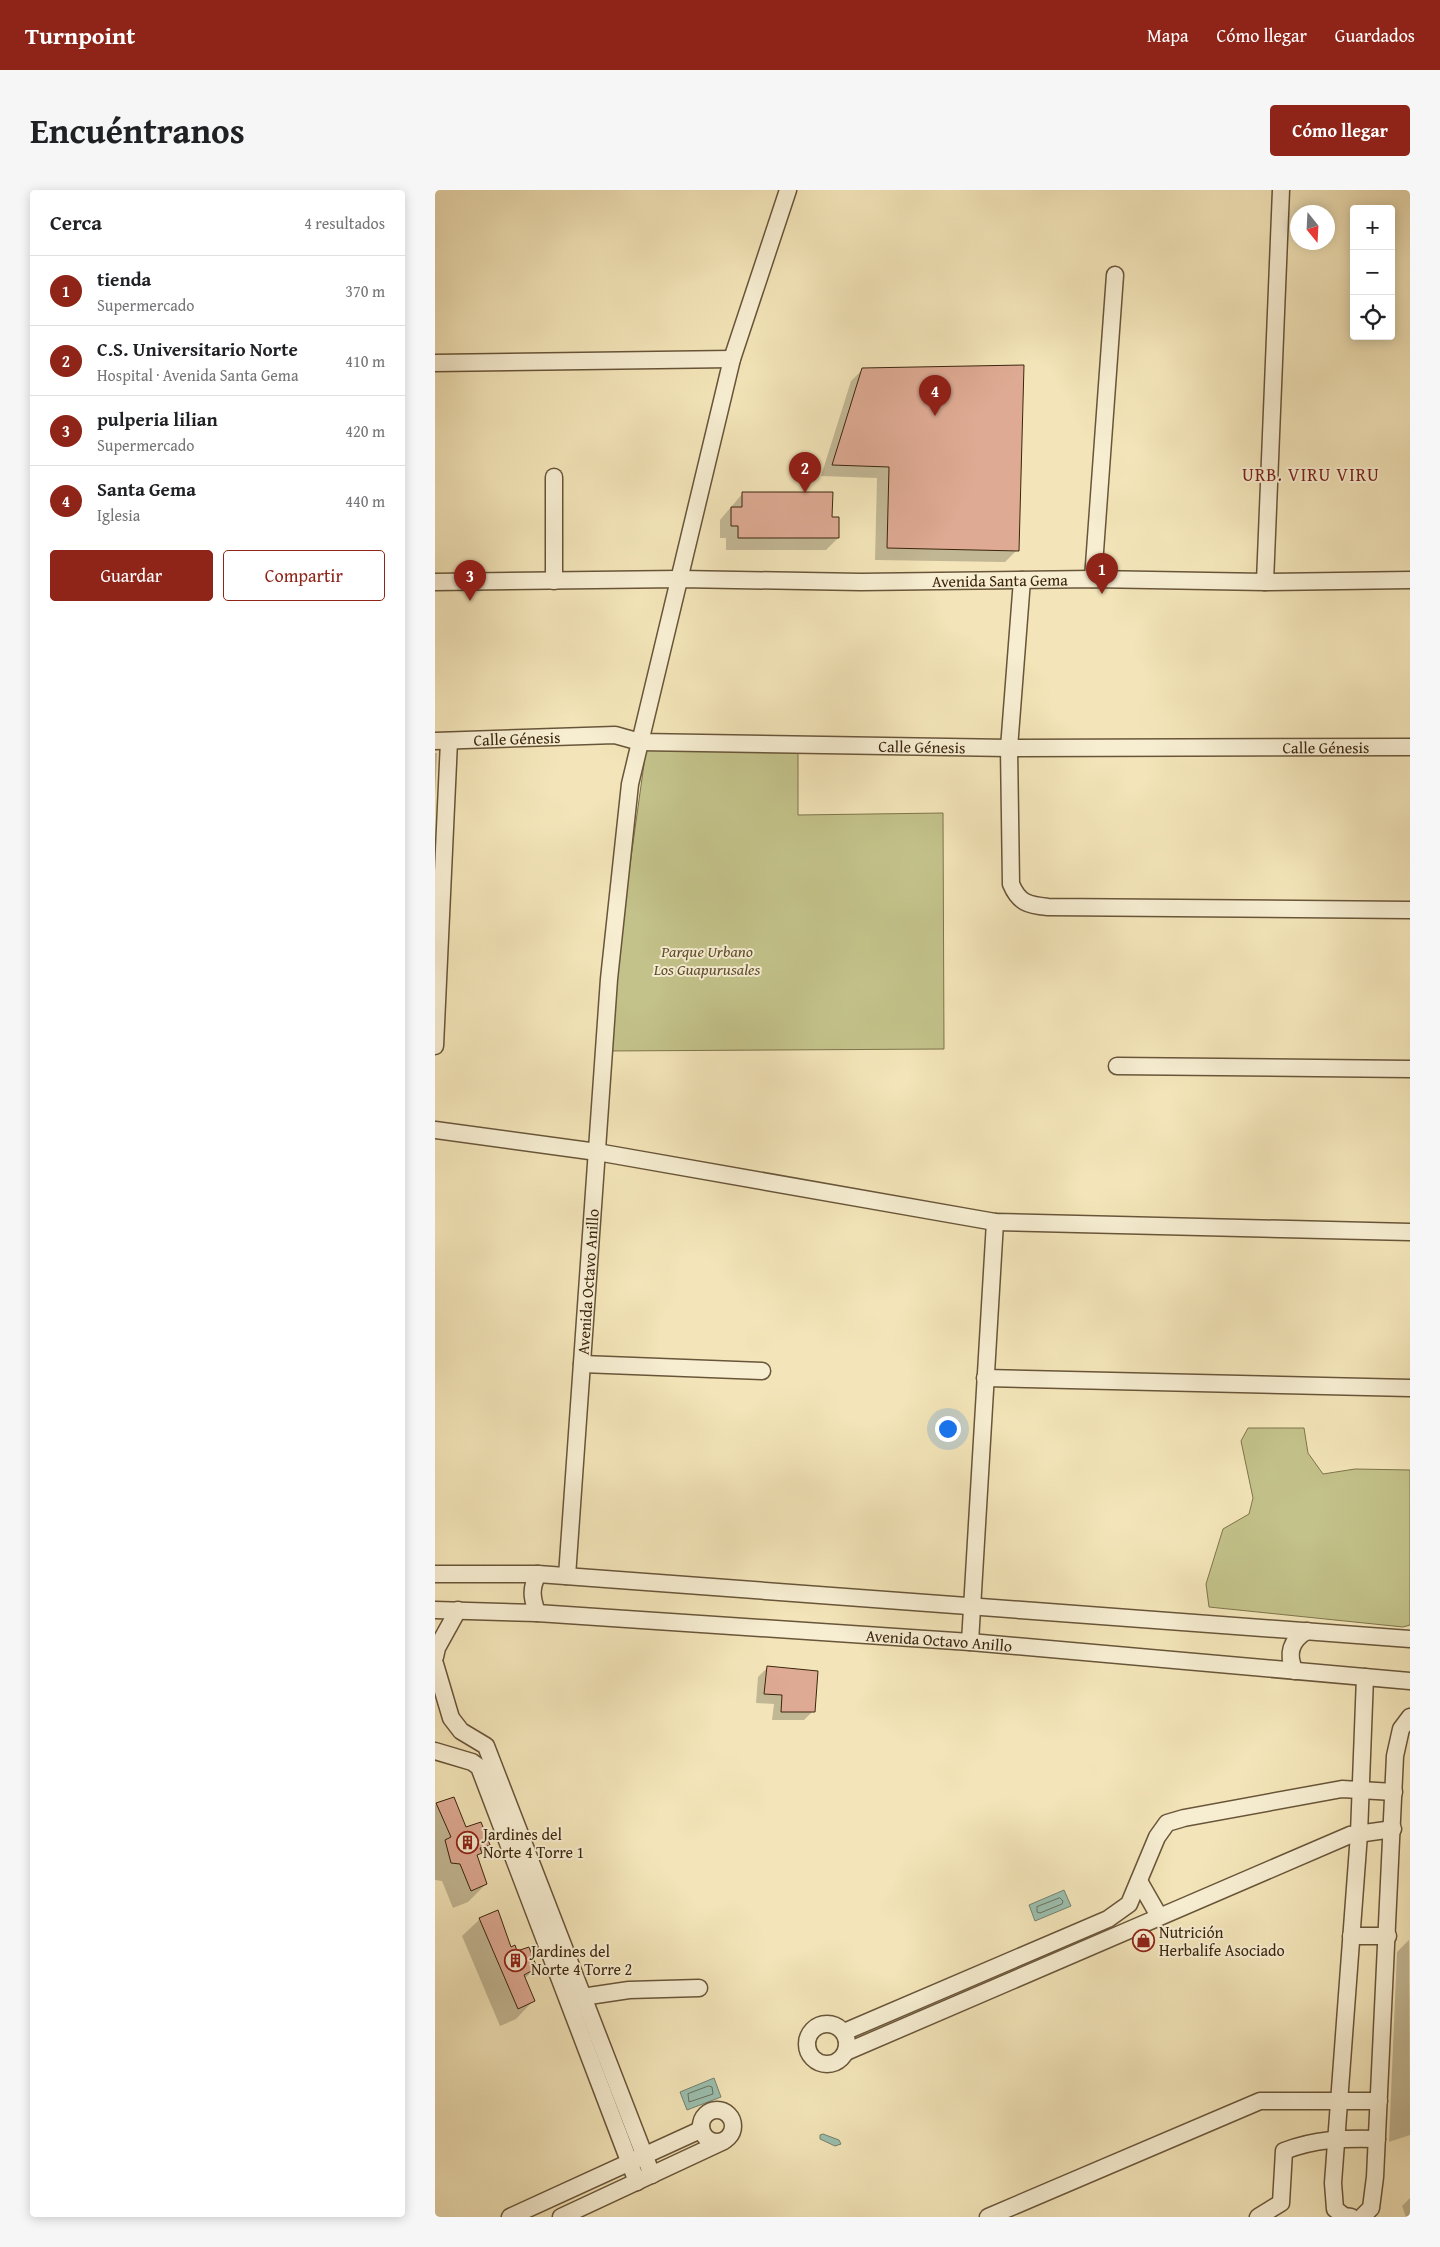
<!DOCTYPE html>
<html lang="es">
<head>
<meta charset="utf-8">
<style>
  :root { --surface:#fff; --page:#f6f6f6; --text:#202124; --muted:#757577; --line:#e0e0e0; --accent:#8f2418 }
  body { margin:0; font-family:"Gentium Book Plus",serif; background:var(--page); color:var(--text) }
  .controls { position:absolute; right:15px; top:15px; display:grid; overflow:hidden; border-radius:5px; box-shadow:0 2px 12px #0003 }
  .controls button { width:45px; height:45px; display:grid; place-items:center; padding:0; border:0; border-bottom:1px solid var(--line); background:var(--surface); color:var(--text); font:25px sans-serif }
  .compass { position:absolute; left:855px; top:15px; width:45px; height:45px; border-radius:50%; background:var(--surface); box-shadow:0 2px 12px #0003; rotate:162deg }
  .you { position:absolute; left:512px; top:1238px; width:18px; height:18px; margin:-12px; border:4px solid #fff; border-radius:50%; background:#1a73e8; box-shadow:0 0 0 8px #1a73e833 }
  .badge { display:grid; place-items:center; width:32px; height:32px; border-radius:50%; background:var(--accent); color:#fff; font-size:16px; font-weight:700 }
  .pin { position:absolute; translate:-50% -41px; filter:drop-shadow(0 1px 2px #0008) }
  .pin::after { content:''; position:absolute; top:26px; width:18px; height:15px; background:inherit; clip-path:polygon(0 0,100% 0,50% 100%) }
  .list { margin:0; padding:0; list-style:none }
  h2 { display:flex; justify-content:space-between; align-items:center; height:65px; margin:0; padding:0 20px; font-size:21px }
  h2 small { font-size:16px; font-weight:400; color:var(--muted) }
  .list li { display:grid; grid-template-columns:32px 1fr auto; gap:15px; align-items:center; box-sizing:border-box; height:70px; padding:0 20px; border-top:1px solid var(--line) }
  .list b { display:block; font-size:19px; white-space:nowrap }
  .list p { margin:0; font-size:16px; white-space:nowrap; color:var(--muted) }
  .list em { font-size:16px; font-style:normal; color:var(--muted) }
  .actions { display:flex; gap:10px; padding:15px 20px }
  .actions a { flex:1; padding:11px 0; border:1px solid var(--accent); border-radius:5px; text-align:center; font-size:18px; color:var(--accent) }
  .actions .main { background:var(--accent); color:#fff }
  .icon { flex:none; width:28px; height:28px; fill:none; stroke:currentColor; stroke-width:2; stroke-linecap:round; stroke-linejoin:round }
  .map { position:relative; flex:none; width:975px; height:2027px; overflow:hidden; border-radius:5px }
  header { display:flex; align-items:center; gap:30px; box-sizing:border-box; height:70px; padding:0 25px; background:var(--accent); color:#fff }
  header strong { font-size:24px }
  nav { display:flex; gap:28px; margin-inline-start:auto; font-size:18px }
  .intro { display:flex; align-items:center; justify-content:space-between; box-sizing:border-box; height:120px; padding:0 30px }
  h1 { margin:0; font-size:35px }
  .button { padding:12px 22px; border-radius:5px; background:var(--accent); color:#fff; font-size:18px; font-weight:700 }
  main { display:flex; gap:30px; padding:0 30px }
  aside { flex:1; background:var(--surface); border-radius:5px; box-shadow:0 2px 12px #0003 }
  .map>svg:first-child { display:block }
  .green { fill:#c3c28a; stroke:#7f744c }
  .water { fill:#9bbfaf; stroke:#75816f }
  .shadow { fill:#0003 }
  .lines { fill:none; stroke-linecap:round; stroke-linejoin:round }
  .shore { stroke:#6b725e; stroke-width:1 }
  .building { fill:#deaa93; stroke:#3b250e }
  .minor-casing { stroke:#695539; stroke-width:19 }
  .minor { stroke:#f7eed2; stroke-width:16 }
  .labels { text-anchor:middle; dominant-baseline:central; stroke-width:4; stroke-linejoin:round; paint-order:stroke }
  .street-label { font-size:16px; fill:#3b250e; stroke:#f7eed2 }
  .park-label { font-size:16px; font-style:italic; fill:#5d4c2d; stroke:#f7eed2 }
  .poi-label { font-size:16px; fill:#3b250e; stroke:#f7eed2; text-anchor:start }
  .neighbourhood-label { font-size:18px; letter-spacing:1px; fill:#7a1f14; stroke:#f7eed2 }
</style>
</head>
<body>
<header>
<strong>Turnpoint</strong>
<nav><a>Mapa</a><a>Cómo llegar</a><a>Guardados</a></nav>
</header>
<div class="intro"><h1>Encuéntranos</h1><a class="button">Cómo llegar</a></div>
<main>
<aside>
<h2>Cerca<small>4 resultados</small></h2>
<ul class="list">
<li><span class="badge">1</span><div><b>tienda</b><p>Supermercado</p></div><em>370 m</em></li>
<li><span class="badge">2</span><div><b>C.S. Universitario Norte</b><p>Hospital · Avenida Santa Gema</p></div><em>410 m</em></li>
<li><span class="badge">3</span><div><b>pulperia lilian</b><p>Supermercado</p></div><em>420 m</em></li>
<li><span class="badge">4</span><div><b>Santa Gema</b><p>Iglesia</p></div><em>440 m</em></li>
</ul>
<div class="actions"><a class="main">Guardar</a><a>Compartir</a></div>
</aside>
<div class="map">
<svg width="975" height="2027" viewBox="0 0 975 2027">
  <rect width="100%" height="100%" fill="#f3e5b9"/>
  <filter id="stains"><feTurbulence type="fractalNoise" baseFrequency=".004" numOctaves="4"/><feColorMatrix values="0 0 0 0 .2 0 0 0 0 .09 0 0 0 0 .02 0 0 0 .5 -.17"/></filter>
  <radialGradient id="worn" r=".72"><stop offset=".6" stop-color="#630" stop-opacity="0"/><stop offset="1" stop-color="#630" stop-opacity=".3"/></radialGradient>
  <g class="green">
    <polygon points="211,560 363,562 363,625 508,623 509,859 169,861"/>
    <polygon points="813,1238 869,1238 873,1263 888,1284 920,1279 975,1280 975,1435 968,1437 774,1417 771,1394 788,1339 814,1324 818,1308 806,1251"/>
  </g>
  <g class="water">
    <polygon points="629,1700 636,1716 600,1731 594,1715"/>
    <polygon points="279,1888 286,1907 252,1920 245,1902"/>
    <polygon points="388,1944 404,1950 406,1954 400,1956 385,1949 385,1945"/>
  </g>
  <g class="shadow">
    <polygon points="428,179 582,360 570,372 440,370 442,288 386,286 416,191"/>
    <polygon points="308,303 396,328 403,348 391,360 291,360 291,348 285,348 285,330"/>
    <polygon points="0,563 2,563 0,607"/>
    <polygon points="332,1478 378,1521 369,1530 337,1530 339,1514 321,1513 323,1487"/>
    <polygon points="18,1608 30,1639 53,1655 41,1667 51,1694 33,1712 18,1718 7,1691 0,1690 0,1615"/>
    <polygon points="45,1729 75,1759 101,1778 89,1789 98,1811 81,1829 65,1836 27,1746"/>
    <polygon points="974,1750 975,1945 954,1952 962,1762"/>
    <polygon points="975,2008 975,2027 971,2027 967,2016"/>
  </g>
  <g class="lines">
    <g class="shore">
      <polygon points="625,1708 628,1711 627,1714 605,1723 602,1722 602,1717"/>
      <polygon points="274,1896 277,1897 278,1904 254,1912 253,1904"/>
    </g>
  </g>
  <g class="building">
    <polygon points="589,175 584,361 452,358 454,277 397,275 427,178"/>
    <polygon points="307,302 398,302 397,327 404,327 404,348 303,348 303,336 296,336 296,317 307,317"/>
    <polygon points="332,1476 383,1481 380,1522 346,1522 347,1505 329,1504"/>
    <polygon points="19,1607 31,1637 46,1632 55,1655 45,1658 47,1663 42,1665 52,1694 36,1701 25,1674 16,1673 10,1650 16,1647 1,1613"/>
    <polygon points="63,1720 76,1757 80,1755 82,1761 94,1757 102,1778 89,1785 100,1811 83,1819 44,1728"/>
  </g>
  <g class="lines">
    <defs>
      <g id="minor">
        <polyline points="0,173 297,169"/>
        <polyline points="119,287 119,391"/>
        <polyline points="658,389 680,85"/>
        <path d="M587,390L574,558L576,694C584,713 593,715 613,717L975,720"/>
        <path id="s1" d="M0,392L245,389L426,392L658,389L830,392L975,390"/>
        <polyline points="830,392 846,0"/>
        <path id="s2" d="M0,551L180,545L205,552L574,558L975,557"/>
        <polyline points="0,856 14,551"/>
        <polyline points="682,876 975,879"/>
        <polyline points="0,940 162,962 560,1032 975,1042"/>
        <polyline points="147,1174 327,1181"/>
        <polyline points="550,1188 975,1198"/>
        <polyline points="0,1384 103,1384"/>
        <path id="s3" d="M132,1386L174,789L195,594L297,169L353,0"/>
        <path id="s4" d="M0,1420L102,1423L535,1452L975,1491"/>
        <path d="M102,1423C97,1408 95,1399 103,1384L975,1449"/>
        <polyline points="535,1452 560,1032"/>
        <polyline points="0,1467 2,1458 23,1420"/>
        <polyline points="0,1474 16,1528 26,1541 51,1556 217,1985"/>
        <path d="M860,1481C851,1464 856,1450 872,1441"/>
        <polyline points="0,1561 37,1572 44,1577 202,1992"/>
        <polyline points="704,1691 724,1726"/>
        <polyline points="916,1746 953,1746"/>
        <polyline points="147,1807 194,1800 264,1798"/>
        <circle cx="392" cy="1854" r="20"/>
        <polyline points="409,1842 673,1729 694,1714 722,1647 732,1633 749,1628 907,1599 959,1602"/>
        <polyline points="411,1862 915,1645 958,1639"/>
        <circle cx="282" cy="1936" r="16"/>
        <polyline points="75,2027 263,1941 266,1936"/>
        <polyline points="126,2027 289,1951"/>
        <polyline points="553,2027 825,1911 944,1911"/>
        <path d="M823,2027L846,2013L849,1961C880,1949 909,1948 942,1949"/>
        <polyline points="916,2027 909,2026 900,2019 898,1993 924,1644 930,1487"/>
        <polyline points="927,2027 936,2018 940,1987 960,1566 966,1539 975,1527"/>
      </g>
    </defs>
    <use href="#minor" class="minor-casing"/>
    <use href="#minor" class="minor"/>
  </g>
  <defs>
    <symbol id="building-ring" viewBox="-11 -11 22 22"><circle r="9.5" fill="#f7eed2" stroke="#8f2418" stroke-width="1.5"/><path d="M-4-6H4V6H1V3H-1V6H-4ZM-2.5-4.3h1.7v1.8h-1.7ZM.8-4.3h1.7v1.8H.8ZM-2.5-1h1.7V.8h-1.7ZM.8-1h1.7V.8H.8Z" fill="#8f2418"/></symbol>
    <symbol id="shop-ring" viewBox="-11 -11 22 22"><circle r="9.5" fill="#f7eed2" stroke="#8f2418" stroke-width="1.5"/><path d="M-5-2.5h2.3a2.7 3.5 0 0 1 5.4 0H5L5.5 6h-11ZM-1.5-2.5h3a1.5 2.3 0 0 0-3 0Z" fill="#8f2418"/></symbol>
  </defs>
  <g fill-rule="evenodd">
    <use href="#building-ring" x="20" y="1640" width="25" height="25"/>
    <use href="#shop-ring" x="696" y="1738" width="25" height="25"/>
    <use href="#building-ring" x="68" y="1758" width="25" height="25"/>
  </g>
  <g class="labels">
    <g class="street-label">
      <text stroke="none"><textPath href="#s1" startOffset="565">Avenida Santa Gema</textPath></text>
      <text stroke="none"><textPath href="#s2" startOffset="82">Calle Génesis</textPath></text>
      <text stroke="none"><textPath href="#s2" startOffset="488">Calle Génesis</textPath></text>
      <text stroke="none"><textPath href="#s2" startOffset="892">Calle Génesis</textPath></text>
      <text stroke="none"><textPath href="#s3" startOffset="295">Avenida Octavo Anillo</textPath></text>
      <text stroke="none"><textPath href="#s4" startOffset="505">Avenida Octavo Anillo</textPath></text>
    </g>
    <g class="park-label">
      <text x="272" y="761">Parque Urbano<tspan x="272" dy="18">Los Guapurusales</tspan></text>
    </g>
    <g class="poi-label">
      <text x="48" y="1644">Jardines del<tspan x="48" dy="18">Norte 4 Torre 1</tspan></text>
      <text x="724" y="1742">Nutrición<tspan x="724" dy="18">Herbalife Asociado</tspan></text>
      <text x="96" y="1761">Jardines del<tspan x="96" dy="18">Norte 4 Torre 2</tspan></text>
    </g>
    <g class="neighbourhood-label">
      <text x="876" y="284">URB. VIRU VIRU</text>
    </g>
  </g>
  <rect width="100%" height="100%" filter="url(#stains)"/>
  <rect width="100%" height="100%" fill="url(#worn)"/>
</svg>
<div class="controls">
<button>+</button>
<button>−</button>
<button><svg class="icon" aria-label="locate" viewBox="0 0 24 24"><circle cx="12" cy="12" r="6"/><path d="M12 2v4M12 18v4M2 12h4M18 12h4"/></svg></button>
</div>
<svg class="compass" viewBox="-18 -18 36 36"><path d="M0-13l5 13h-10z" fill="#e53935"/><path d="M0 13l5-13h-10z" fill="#757577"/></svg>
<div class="you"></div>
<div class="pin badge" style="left:667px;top:404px">1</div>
<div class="pin badge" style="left:370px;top:303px">2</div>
<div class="pin badge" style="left:35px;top:411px">3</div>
<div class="pin badge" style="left:500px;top:226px">4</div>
</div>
</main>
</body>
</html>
